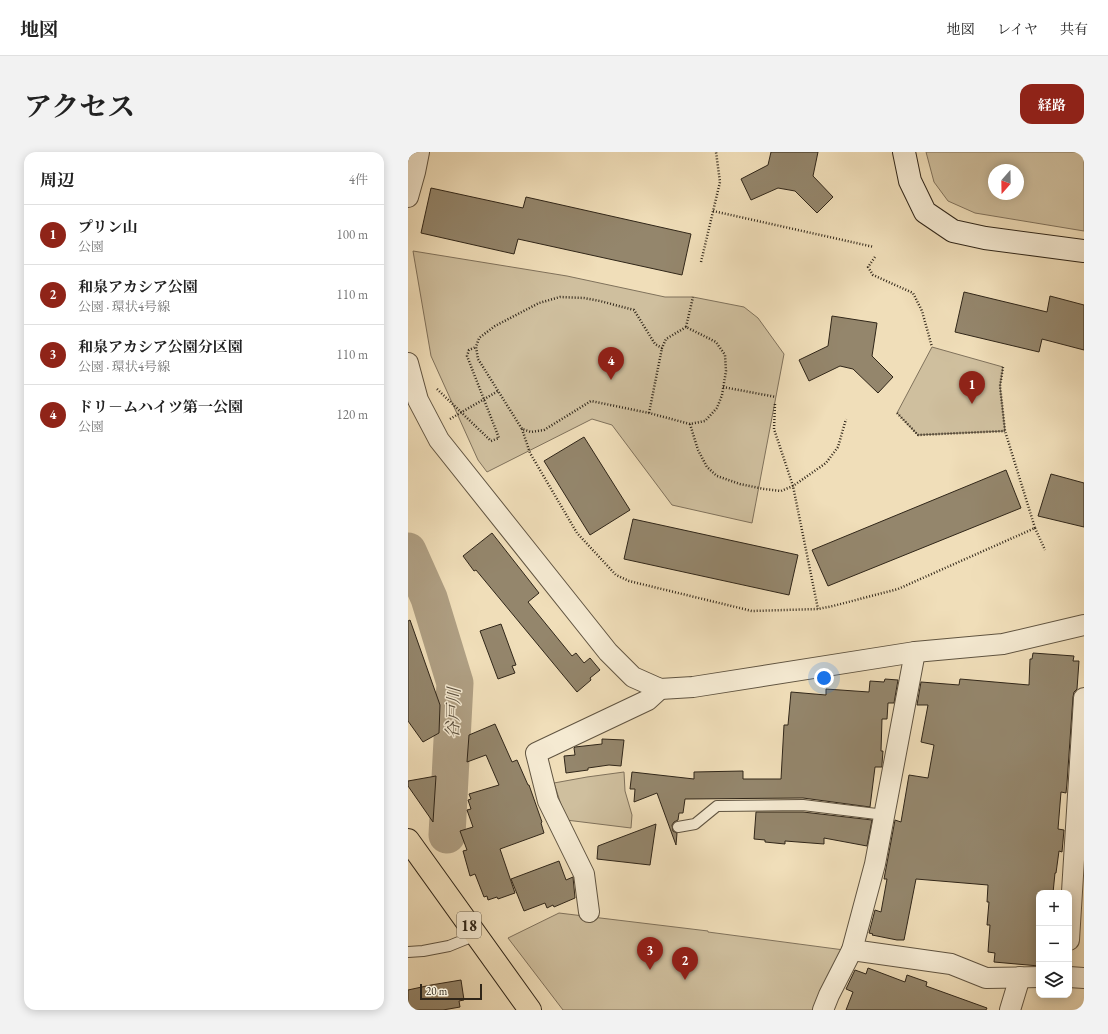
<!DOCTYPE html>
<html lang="ja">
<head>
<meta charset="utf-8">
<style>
  :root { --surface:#fff; --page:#f2f2f2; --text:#222; --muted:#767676; --line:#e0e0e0; --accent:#8f2418 }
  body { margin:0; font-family:"EB Garamond","Noto Serif JP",serif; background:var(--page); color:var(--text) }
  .controls { position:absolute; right:12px; bottom:12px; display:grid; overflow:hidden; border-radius:8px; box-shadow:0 2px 10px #0003 }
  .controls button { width:36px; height:36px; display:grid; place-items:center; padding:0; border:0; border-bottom:1px solid var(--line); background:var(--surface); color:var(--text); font:20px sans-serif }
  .compass { position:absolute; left:580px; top:12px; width:36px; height:36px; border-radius:50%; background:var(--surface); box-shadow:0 2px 10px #0003; rotate:200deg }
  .scale { position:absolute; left:12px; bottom:10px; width:62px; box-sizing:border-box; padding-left:4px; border:2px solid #302619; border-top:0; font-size:11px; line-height:14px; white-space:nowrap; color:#302619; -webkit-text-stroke:3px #f5ead2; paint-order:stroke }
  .you { position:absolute; left:416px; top:526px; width:14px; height:14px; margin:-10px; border:3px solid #fff; border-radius:50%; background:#1a73e8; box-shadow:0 0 0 6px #1a73e833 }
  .badge { display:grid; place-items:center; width:26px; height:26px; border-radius:50%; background:var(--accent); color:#fff; font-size:13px; font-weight:700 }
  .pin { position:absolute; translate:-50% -33px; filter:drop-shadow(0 1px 2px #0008) }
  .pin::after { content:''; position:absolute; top:21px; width:14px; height:12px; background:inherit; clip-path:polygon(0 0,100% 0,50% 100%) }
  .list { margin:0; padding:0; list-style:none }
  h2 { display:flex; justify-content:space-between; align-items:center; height:52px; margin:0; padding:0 16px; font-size:17px }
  h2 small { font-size:13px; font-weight:400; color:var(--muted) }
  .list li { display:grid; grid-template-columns:26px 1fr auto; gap:12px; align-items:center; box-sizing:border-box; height:60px; padding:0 16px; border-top:1px solid var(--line) }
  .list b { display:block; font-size:15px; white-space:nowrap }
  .list p { margin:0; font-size:13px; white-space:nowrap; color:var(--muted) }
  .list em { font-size:13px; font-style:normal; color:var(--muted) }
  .icon { flex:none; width:22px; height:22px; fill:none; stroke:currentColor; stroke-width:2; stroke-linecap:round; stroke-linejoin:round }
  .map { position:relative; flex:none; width:676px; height:858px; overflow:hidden; border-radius:12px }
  header { display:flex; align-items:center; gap:24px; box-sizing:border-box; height:56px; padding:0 20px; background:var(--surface); border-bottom:1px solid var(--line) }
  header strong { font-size:19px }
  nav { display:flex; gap:22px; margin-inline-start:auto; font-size:14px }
  .intro { display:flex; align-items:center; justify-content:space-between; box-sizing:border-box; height:96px; padding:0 24px }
  h1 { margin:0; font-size:28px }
  .button { padding:10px 18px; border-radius:12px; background:var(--accent); color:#fff; font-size:14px; font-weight:700 }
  main { display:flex; gap:24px; padding:0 24px }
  aside { flex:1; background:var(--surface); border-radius:12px; box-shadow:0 2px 10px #0003 }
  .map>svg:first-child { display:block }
  .green { fill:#cfbf9e; stroke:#80725c; fill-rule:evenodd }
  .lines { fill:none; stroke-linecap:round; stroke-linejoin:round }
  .river { stroke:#af9f83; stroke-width:37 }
  .building { fill:#94866c; stroke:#302619 }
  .lane-casing { stroke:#605441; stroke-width:12 }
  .street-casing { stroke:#605441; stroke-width:22 }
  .secondary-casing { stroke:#302619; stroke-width:24 }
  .primary-casing { stroke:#302619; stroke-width:24 }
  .path { stroke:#302619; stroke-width:2.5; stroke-dasharray:1 2; stroke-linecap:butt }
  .lane { stroke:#f5ead2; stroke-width:10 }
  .street { stroke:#f5ead2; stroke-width:20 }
  .secondary { stroke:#f5ead2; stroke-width:22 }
  .primary { stroke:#f0deb9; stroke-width:22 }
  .labels { text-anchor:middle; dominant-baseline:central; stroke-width:3; stroke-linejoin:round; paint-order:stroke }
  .shield { fill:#f5ead2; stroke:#6b6150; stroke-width:1 }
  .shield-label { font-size:15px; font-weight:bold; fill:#302619 }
  .water-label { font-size:17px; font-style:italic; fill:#5c503e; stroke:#f5ead2 }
</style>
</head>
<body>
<header>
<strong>地図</strong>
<nav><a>地図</a><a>レイヤ</a><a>共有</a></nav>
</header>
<div class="intro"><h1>アクセス</h1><a class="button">経路</a></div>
<main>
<aside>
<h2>周辺<small>4件</small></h2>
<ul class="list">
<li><span class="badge">1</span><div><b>プリン山</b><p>公園</p></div><em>100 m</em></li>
<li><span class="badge">2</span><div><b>和泉アカシア公園</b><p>公園 · 環状4号線</p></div><em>110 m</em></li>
<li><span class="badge">3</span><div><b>和泉アカシア公園分区園</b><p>公園 · 環状4号線</p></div><em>110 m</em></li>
<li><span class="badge">4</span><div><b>ドリ－ムハイツ第一公園</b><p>公園</p></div><em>120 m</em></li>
</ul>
</aside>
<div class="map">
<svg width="676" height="858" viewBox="0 0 676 858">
  <rect width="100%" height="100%" fill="#f0deb9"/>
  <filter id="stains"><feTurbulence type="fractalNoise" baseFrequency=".005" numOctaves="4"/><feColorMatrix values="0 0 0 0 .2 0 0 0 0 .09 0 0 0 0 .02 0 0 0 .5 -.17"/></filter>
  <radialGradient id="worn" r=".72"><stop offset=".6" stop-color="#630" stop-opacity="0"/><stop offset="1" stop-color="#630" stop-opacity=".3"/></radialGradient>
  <g class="green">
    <path d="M518,0H676V79L567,61L540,49L526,30ZM586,18H610V42H586Z"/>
    <polygon points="5,99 159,124 257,145 285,145 336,155 350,166 376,202 344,371 264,353 204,273 184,267 79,320 70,308 23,204"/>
    <polygon points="524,195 595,215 592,234 597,279 510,283 489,261"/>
    <polygon points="216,620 217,639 224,663 223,676 158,668 146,631 179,625"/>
    <polygon points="151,761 300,779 300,780 436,798 408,858 155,858 100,786"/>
  </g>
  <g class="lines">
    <polyline class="river" points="0,399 21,446 47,531 39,683"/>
  </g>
  <g class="building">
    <polygon points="363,0 410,0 405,24 425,45 409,61 387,39 370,36 343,48 333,27 360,13"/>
    <polygon points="23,36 115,56 118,45 283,82 274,123 110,87 106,102 13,81"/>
    <polygon points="556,140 639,160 642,144 676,153 676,198 634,187 631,200 547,180"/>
    <polygon points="424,164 469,171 464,204 485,225 470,241 445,217 432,214 401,229 391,208 420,194"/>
    <polygon points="176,285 222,358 182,383 136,309"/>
    <polygon points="598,318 613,356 420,434 404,398"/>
    <polygon points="643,322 676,331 676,375 630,364"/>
    <polygon points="225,367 390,403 381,443 216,407"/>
    <polygon points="84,381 131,441 120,450 164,504 168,501 176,511 182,506 192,518 182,526 183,528 169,540 68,418 66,419 55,404"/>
    <polygon points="2,468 32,553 31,581 15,590 0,569 0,469"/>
    <polygon points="93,472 108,513 104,514 107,521 90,527 72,479"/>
    <polygon points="625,501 666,504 665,509 671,509 669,537 666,540 665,545 659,631 658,641 653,640 650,677 656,678 654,700 651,699 648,721 647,721 645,741 631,741 631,814 586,810 587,801 580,800 582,773 579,773 581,750 579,750 580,733 508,727 496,788 489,788 464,783 465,782 461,781 467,758 473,760 479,727 476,727 487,668 493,670 501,623 520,626 526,593 513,590 520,553 509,553 513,530 551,533 552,527 621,533 622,507 624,507"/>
    <polygon points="477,527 490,528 486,551 480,551 479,567 474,567 473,599 475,599 474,612 474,615 467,615 462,655 395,646 277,647 275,661 271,661 270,668 266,670 264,673 265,679 269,681 268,693 249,641 226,650 227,637 222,637 224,620 286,627 286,620 335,619 335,627 373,627 376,573 380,573 383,540 418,543 418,537 461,540 462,529 476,530"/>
    <polygon points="87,572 104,610 109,608 120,633 121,633 134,670 133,671 136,681 92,697 107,741 90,747 89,745 80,748 79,744 76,745 67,722 62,724 55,699 59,698 52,679 65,675 59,658 63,657 60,648 63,647 61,642 91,633 78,603 59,610 61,583"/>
    <polygon points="194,587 216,588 213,614 201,613 180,616 180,618 158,621 156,604 167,603 166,596 167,595 194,592"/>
    <polygon points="28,624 25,670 0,634 0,629"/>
    <polygon points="348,660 395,660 464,668 459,694 416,686 416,692 377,689 377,692 357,690 357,688 346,687"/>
    <polygon points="248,672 242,713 189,707 190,694"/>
    <polygon points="151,709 158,728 165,725 167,746 146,755 145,753 139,756 137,751 116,759 103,727"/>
    <polygon points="460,816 497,830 499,823 519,830 518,834 579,856 578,858 438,858 445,840 438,837 447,818 458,822"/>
    <polygon points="53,828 56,848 51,849 52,855 35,858 0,858 0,838 23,833"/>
  </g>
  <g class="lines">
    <defs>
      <g id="lane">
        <polyline points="270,675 287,672 309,654 395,653 477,663"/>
        <polyline points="0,800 15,799 41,794 68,783"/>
      </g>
      <g id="street">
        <polyline points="0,45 7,20 11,0"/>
        <polyline points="0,211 10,248 31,288 200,500 225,525 252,537 285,535 507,500 595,492 676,473"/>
        <polyline points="181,760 176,722 140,649 128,601 240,548 252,537"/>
        <polyline points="661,788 676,546"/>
        <polyline points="444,798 543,812 578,826 631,825"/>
        <polyline points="661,825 676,826"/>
        <polyline points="415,858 421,843 444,798 467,712 507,500"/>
        <polyline points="602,858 612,825"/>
      </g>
      <polyline id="secondary" points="496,0 502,29 517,60 545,79 577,86 676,99"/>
      <polyline id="primary" points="0,688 122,858"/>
    </defs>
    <use href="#lane" class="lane-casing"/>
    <use href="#street" class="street-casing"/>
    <use href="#secondary" class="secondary-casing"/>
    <use href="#primary" class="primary-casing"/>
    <g class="path">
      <polyline points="305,59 466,95"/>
      <polyline points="467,105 460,115 465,123 505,141 514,159 524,195"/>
      <polyline points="293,110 312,30 308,0"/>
      <polyline points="278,175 258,187 254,196 247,192 226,158 192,149 176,146 152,145 131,151 87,174 71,186 68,195 70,207 114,277 123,280 136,278 183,249 241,261 282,272 297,269 309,256 314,243 318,219 317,203 308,190 278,175 285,145"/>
      <polyline points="315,235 368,245"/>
      <polyline points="29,237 83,289 91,286 59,204 61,198 68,195"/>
      <polyline points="367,252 366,277 385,334 410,457"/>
      <polyline points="241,261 254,196"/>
      <polyline points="489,261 510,283 597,279"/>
      <polyline points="42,267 90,239"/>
      <polyline points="282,272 290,298 299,315 309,324 332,332 356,337 373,339 385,334 418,311 430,295 438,267"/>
      <polyline points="114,277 122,301 169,381 208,423 221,429 344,459 410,457 425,454 490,437 627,376 597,279 592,234 595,215"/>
      <polyline points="627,376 637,398"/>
    </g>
    <use href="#lane" class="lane"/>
    <use href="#street" class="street"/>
    <use href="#secondary" class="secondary"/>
    <use href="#primary" class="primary"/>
  </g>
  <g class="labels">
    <rect class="shield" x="49" y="760" width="24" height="26" rx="3"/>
    <g class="shield-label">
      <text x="61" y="773">18</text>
    </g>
    <g class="water-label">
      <text transform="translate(45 561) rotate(-88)">谷戸川</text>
    </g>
  </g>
  <rect width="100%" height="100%" filter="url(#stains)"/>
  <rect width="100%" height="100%" fill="url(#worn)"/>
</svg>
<div class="controls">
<button>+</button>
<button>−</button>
<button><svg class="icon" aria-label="layers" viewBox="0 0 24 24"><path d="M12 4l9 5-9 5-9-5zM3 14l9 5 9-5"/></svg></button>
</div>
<svg class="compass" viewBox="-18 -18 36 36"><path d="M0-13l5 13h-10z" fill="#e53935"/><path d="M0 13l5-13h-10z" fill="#767676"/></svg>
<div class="scale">20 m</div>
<div class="you"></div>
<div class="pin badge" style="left:564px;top:252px">1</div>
<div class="pin badge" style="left:277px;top:828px">2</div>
<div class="pin badge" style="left:242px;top:818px">3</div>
<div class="pin badge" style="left:203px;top:228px">4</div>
</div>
</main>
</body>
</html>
